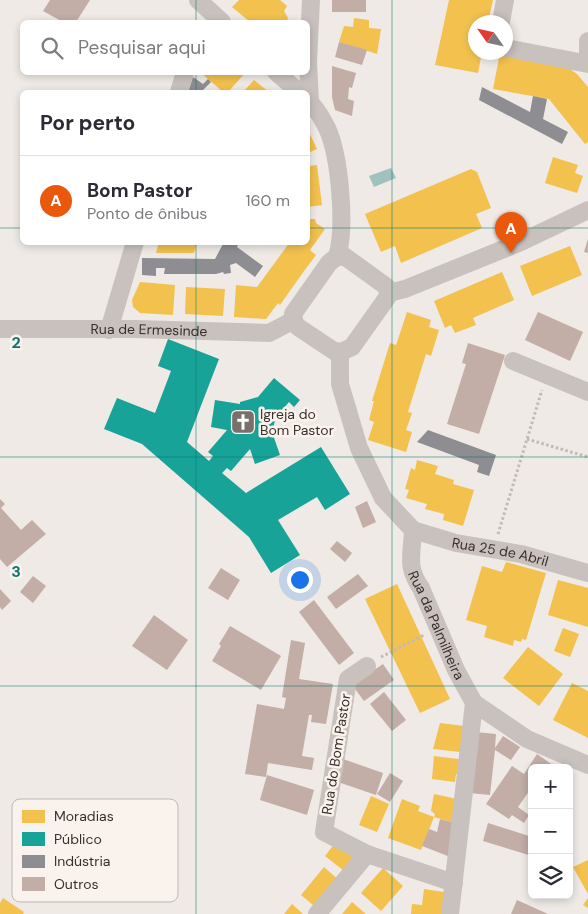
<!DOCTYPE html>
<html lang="pt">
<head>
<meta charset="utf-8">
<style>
  :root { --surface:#fff; --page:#f2f2f3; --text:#2b2b33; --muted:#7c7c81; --line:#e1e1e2; --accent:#ea580c }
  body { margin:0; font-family:"DM Sans",sans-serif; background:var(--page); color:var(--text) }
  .controls { position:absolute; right:15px; bottom:15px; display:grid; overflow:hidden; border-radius:8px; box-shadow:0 2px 8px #0003 }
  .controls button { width:45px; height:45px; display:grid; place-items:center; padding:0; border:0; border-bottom:1px solid var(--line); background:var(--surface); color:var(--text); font:25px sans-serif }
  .compass { position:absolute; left:468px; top:15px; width:45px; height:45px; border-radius:50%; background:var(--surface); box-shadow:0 2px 8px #0003; rotate:304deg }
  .you { position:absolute; left:299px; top:579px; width:18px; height:18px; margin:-12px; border:4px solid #fff; border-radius:50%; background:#1a73e8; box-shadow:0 0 0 8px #1a73e833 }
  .badge { display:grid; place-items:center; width:32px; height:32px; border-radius:50%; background:var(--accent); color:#fff; font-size:16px; font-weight:700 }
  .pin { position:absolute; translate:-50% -41px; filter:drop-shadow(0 1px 2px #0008) }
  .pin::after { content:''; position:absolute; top:26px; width:18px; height:15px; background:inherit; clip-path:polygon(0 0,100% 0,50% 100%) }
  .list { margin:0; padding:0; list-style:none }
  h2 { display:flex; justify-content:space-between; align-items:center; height:65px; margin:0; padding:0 20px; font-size:21px }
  h2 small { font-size:16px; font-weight:400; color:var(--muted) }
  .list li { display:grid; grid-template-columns:32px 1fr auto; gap:15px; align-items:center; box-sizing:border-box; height:90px; padding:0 20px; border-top:1px solid var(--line) }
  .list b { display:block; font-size:19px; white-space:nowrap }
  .list p { margin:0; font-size:16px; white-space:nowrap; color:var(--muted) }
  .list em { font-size:16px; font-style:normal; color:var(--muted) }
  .icon { flex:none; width:28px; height:28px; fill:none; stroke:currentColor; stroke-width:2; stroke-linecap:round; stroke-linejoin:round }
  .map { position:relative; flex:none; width:588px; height:914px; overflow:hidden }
  .search { position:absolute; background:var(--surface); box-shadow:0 2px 8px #0003; left:20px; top:20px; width:290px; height:55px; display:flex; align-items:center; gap:12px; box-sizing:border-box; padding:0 18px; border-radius:8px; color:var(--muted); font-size:19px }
  .panel { position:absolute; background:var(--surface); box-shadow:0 2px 8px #0003; left:20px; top:90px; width:290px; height:155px; border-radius:8px }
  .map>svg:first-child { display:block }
  .water { fill:#a1c1be }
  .homes { fill:#f2c14e }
  .public { fill:#17a398 }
  .industry { fill:#8d8d92 }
  .building { fill:#c2ada7 }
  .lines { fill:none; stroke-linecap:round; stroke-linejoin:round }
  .path { stroke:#c1bab5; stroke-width:3; stroke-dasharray:2.5 2.5; stroke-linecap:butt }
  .minor { stroke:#c8c1bd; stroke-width:18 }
  .grid { fill:none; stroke:#0f766e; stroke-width:1; stroke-opacity:0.55 }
  .labels { text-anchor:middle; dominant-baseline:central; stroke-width:5; stroke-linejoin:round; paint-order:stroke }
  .street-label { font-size:14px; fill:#3a2e2b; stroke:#faf3ed }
  .poi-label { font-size:14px; fill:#3a2e2b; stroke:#faf3ed; text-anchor:start }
  .key { fill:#faf3ed; stroke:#c0b8b3; stroke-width:1 }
  .key-label { font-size:14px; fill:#3a2e2b }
  .grid-label { font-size:16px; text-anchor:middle; font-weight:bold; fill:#0f766e; stroke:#faf3ed; stroke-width:5; stroke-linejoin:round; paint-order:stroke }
</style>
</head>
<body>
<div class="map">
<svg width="588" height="914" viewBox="0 0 588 914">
  <rect width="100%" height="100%" fill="#efeae5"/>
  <polygon class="water" points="391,168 396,178 374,187 369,176"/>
  <g class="homes">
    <polygon points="239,0 280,0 287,6 284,11 288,18 287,22 250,22 232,7"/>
    <polygon points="449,0 493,0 488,22 476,22 476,52 482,52 478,73 435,65"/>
    <polygon points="354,18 369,20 369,28 381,29 377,54 339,42 344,26 353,27"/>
    <polygon points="500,53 564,65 577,74 588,87 588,142 585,144 549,99 493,89"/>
    <polygon points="200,72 246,72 228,92 223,92"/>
    <polygon points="254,80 269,92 243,92"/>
    <polygon points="308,130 317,149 308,153"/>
    <polygon points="553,157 578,165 575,173 583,176 577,193 545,183"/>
    <polygon points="317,165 322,205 308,207 308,166"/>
    <polygon points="471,169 477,172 491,208 476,214 482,228 401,263 395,246 381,252 365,214"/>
    <polygon points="308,219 315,219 316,223 325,229 310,250 316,255 304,271 280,305 278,303 266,319 234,317 236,285 257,287 290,242 308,242"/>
    <polygon points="159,242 197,242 194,253 156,253"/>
    <polygon points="570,246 582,275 532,296 520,266"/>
    <polygon points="502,272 514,300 473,318 476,325 455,333 451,325 445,328 434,301"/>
    <polygon points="140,282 175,285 173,315 140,313 133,307 132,300"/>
    <polygon points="186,287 225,289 223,316 185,314"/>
    <polygon points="407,312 431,320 429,327 439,330 431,356 426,354 408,412 412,413 406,430 412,432 406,452 368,440 374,422 369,420 374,401 372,401 390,343 396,345"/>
    <polygon points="417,460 438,466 435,474 454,480 453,484 474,490 463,526 443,520 444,514 425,509 427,504 406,498 409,490 405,489 411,468 415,470"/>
    <polygon points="506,562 546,573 526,640 522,639 521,642 514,640 513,646 484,637 487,626 466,620 482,566 502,572"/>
    <polygon points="558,580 588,588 588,627 548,615"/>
    <polygon points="397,584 450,699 420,713 365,599"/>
    <polygon points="563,628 579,634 570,657 554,651"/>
    <polygon points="528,647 563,674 539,706 503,678"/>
    <polygon points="572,683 588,691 588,738 553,720"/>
    <polygon points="440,723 464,726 460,752 433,749"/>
    <polygon points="434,756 466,760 465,775 456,774 455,782 432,779"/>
    <polygon points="434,794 462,800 459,824 434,817 435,814 431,811"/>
    <polygon points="371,796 389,804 377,832 359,825"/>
    <polygon points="402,799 420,806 418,811 434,817 421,850 388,838"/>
    <polygon points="335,843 363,856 348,874 325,856"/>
    <polygon points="588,860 588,894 573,867"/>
    <polygon points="324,867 341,882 318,909 301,895"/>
    <polygon points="383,868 403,886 381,911 361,893"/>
    <polygon points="424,889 450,893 447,914 411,914 412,904 422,905"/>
    <polygon points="3,898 24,912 23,914 0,914 0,903"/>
    <polygon points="588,898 588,908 583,905"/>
    <polygon points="352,902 366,914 342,914"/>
    <polygon points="292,904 303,914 284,914"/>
  </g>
  <polygon class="public" points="168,339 219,359 187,442 209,461 213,456 208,452 227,430 211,427 215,400 240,404 240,402 258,397 274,378 300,400 294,407 289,402 276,417 272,432 280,455 255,464 250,449 231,471 227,468 222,473 246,493 321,447 350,494 325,510 317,497 278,520 300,555 271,573 249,537 142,444 104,429 117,398 155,413 171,371 158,366"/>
  <g class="industry">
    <polygon points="193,77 203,84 208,79 211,82 201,92 188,92"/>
    <polygon points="482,87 530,112 533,96 547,99 543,119 568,132 562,144 479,100"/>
    <polygon points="224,242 239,242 237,247 263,266 255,277 236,263 230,265 231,273 224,274 223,272 216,274 164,274 165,268 156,268 156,276 142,275 142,258 215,259"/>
    <polygon points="428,430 496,455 489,476 477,472 479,465 417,442"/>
  </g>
  <g class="building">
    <polygon points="50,0 90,0 76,22 63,22 43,11"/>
    <rect x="332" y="0" width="34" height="12"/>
    <polygon points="339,42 367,50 362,65 335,57"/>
    <polygon points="332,66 356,73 352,88 349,87 348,99 354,101 352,116 335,110 332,97"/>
    <polygon points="588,239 588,253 584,252"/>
    <polygon points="538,312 583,332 570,361 525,340"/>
    <polygon points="468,343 505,355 479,434 447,424 466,364 462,363"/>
    <polygon points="0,499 5,504 1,508 21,530 32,520 46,534 7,567 0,559"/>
    <polygon points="367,501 376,522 363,528 355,507"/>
    <polygon points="337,541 352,553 345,562 330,549"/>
    <polygon points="221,568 240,580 228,600 208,588"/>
    <polygon points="358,574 368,586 336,609 327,597"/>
    <polygon points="33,576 46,586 33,603 20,592"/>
    <polygon points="0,589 11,601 2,610 0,607"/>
    <polygon points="314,600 354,653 339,665 299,612"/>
    <polygon points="154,615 188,640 167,670 132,646"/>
    <polygon points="230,626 281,656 261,690 212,661 221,646 219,644"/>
    <polygon points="291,640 305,643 299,679 333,684 326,724 311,722 312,715 309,715 302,756 314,758 312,770 268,763 266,777 245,774 257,704 284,709 286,698 282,697"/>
    <polygon points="383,664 394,680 364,701 352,685"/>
    <polygon points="384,692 406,720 392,731 370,704"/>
    <polygon points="475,732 496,734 495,748 503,736 520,747 511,760 495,750 490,795 469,793"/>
    <polygon points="537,754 557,768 532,768 532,787 518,807 529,815 524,823 512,815 509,819 486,804 512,766 524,774"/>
    <polygon points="343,759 383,773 376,795 335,781"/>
    <polygon points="390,773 403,781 390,802 377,794"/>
    <polygon points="267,775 314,790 307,815 260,800"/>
    <polygon points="440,819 459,824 453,858 422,846 429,829 437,832"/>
    <polygon points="488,823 532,837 532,856 483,841"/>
    <polygon points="517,900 548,914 511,914"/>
  </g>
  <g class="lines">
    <g class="path">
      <polyline points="527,439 588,457"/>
      <polyline points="498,534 542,390"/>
      <polyline points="381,657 424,635"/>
    </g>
    <g class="minor">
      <polyline points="198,0 222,22"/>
      <polyline points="501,22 505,0"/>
      <polyline points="588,41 588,55"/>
      <polyline points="506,48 588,64"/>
      <polyline points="276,72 299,92"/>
      <polyline points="179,92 185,72"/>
      <path d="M308,100C316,108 322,118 327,128C340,156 346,228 337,257"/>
      <polyline points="310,102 308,62 311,0"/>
      <polygon points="344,256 387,287 388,296 384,302 352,347 341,352 334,351 298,327 294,322 293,314 329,263 335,258"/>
      <polyline points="388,293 405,289 521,242 588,210"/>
      <path id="s1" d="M0,329H136L269,333L294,320"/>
      <polyline points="109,330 135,242"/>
      <path id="s2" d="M338,352L340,356V384L359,448L383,498L413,530C412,555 406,567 421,588L456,670L474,703L450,914"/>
      <polyline points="513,361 588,392"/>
      <path id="s3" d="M413,530L456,543L521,554L588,573"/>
      <polyline points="367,666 348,679 324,832 367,854 454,883"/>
      <polyline points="474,703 527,739 588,765"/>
      <polyline points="317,914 367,854"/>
    </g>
  </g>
  <path class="grid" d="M196,0V22M392,0V914M196,72V92M0,228H22M308,228H588M196,242V914M0,457H588M0,686H588"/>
  <defs>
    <symbol id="church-square" viewBox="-11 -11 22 22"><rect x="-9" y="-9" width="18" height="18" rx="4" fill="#79706c" stroke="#faf3ed"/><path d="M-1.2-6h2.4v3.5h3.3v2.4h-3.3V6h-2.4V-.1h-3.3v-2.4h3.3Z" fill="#fff"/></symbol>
  </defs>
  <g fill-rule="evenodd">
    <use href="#church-square" x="229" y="408" width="28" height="28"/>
  </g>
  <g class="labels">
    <g class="street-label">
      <text stroke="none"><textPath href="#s1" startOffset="149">Rua de Ermesinde</textPath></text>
      <text stroke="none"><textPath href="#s3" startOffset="90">Rua 25 de Abril</textPath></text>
      <text stroke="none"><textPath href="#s2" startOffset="299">Rua da Palmilheira</textPath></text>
      <text transform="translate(336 754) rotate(-81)">Rua do Bom Pastor</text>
    </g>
    <g class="poi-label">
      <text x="260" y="414">Igreja do<tspan x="260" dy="16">Bom Pastor</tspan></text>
    </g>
  </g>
  <rect x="12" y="799" width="166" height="103" rx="8" class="key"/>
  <rect x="22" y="810" width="23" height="13" fill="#f2c14e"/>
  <rect x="22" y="832" width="23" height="14" fill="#17a398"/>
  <rect x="22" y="855" width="23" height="13" fill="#8d8d92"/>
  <rect x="22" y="877" width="23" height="14" fill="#c2ada7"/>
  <g class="key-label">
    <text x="54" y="821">Moradias</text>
    <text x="54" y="844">Público</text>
    <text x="54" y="866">Indústria</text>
    <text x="54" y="889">Outros</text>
  </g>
  <g class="grid-label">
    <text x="16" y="348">2</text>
    <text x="16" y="577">3</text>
  </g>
</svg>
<div class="controls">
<button>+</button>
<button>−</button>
<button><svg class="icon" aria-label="layers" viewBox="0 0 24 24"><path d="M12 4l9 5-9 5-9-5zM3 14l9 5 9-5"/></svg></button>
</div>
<svg class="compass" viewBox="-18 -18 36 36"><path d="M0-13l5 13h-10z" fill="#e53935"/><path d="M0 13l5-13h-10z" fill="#7c7c81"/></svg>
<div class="you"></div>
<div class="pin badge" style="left:511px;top:253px">A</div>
<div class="search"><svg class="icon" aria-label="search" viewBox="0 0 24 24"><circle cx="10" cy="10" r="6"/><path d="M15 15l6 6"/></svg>Pesquisar aqui</div>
<section class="panel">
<h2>Por perto<small></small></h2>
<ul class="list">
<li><span class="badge">A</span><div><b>Bom Pastor</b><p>Ponto de ônibus</p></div><em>160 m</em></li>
</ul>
</section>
</div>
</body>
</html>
